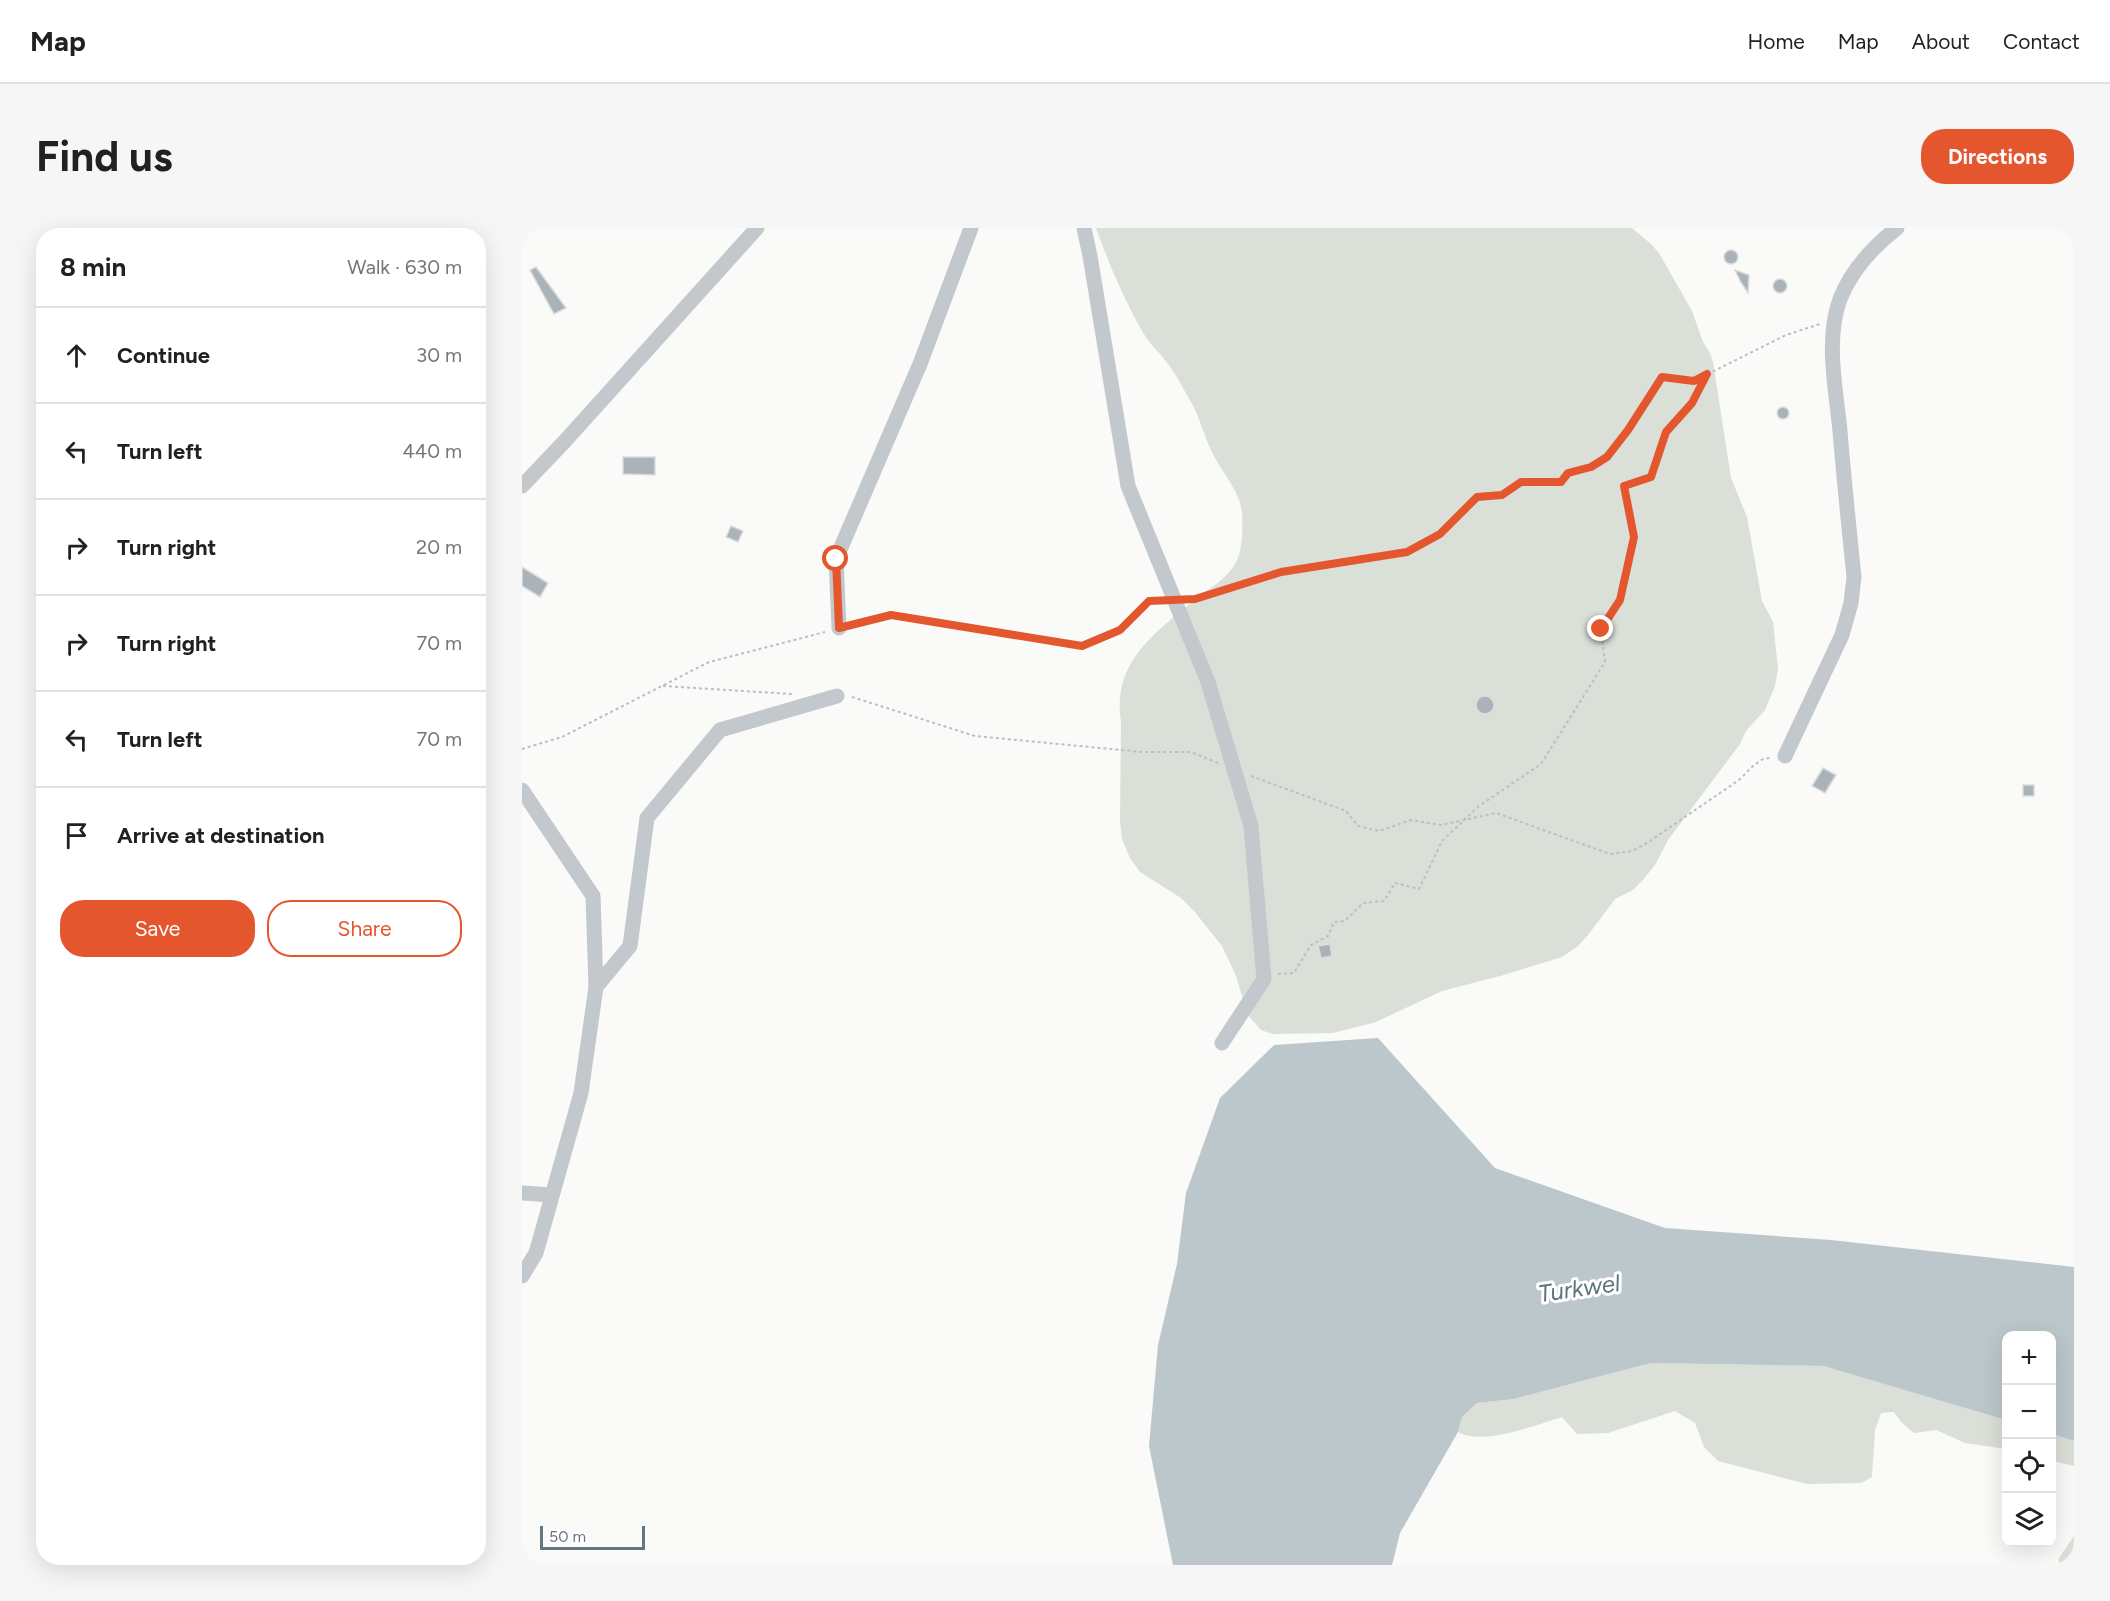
<!DOCTYPE html>
<html lang="en">
<head>
<meta charset="utf-8">
<style>
  :root { --surface:#fff; --page:#f6f6f6; --text:#202124; --muted:#757577; --line:#e0e0e0; --accent:#e4572e }
  body { margin:0; font-family:Figtree,sans-serif; background:var(--page); color:var(--text) }
  .controls { position:absolute; right:18px; bottom:18px; display:grid; overflow:hidden; border-radius:12px; box-shadow:0 6px 24px #0002 }
  .controls button { width:54px; height:54px; display:grid; place-items:center; padding:0; border:0; border-bottom:2px solid var(--line); background:var(--surface); color:var(--text); font:30px sans-serif }
  .scale { position:absolute; left:18px; bottom:15px; width:105px; box-sizing:border-box; padding-left:6px; border:3px solid #657683; border-top:0; font-size:16px; line-height:21px; white-space:nowrap; color:#657683; -webkit-text-stroke:4px #fff; paint-order:stroke }
  .stop { position:absolute; width:18px; height:18px; margin:-14px; border:4px solid #e4572e; border-radius:50%; background:#fff }
  .stop.end { background:#e4572e; border-color:#fff; box-shadow:0 2px 6px #0008 }
  .list { margin:0; padding:0; list-style:none }
  h2 { display:flex; justify-content:space-between; align-items:center; height:78px; margin:0; padding:0 24px; font-size:26px }
  h2 small { font-size:20px; font-weight:400; color:var(--muted) }
  .list li { display:grid; grid-template-columns:39px 1fr auto; gap:18px; align-items:center; box-sizing:border-box; height:96px; padding:0 24px; border-top:2px solid var(--line) }
  .list b { display:block; font-size:22px; white-space:nowrap }
  .list em { font-size:20px; font-style:normal; color:var(--muted) }
  .actions { display:flex; gap:12px; padding:18px 24px }
  .actions a { flex:1; padding:14px 0; border:2px solid var(--accent); border-radius:24px; text-align:center; font-size:21px; color:var(--accent) }
  .actions .main { background:var(--accent); color:#fff }
  .icon { flex:none; width:33px; height:33px; fill:none; stroke:currentColor; stroke-width:2; stroke-linecap:round; stroke-linejoin:round }
  .map { position:relative; flex:none; width:1552px; height:1337px; overflow:hidden; border-radius:24px }
  header { display:flex; align-items:center; gap:36px; box-sizing:border-box; height:84px; padding:0 30px; background:var(--surface); border-bottom:2px solid var(--line) }
  header strong { font-size:28px }
  nav { display:flex; gap:33px; margin-inline-start:auto; font-size:21px }
  .intro { display:flex; align-items:center; justify-content:space-between; box-sizing:border-box; height:144px; padding:0 36px }
  h1 { margin:0; font-size:42px }
  .button { padding:15px 27px; border-radius:24px; background:var(--accent); color:#fff; font-size:21px; font-weight:700 }
  main { display:flex; gap:36px; padding:0 36px }
  aside { flex:1; background:var(--surface); border-radius:24px; box-shadow:0 6px 24px #0002 }
  .map>svg:first-child { display:block }
  .green { fill:#dadfd7 }
  .water { fill:#bbc7cb }
  .building { fill:#aab3b9; stroke:#dcdcda; stroke-width:1.5 }
  .lines { fill:none; stroke-linecap:round; stroke-linejoin:round }
  .path { stroke:#bbbfc2; stroke-width:2; stroke-dasharray:3 3; stroke-linecap:butt }
  .minor { stroke:#c3c8cc; stroke-width:15 }
  .route { stroke:#e4572e; stroke-width:8 }
  .labels { text-anchor:middle; dominant-baseline:central; stroke-width:6; stroke-linejoin:round; paint-order:stroke }
  .water-label { font-size:24px; font-style:italic; fill:#60757c; stroke:#fff }
</style>
</head>
<body>
<header>
<strong>Map</strong>
<nav><a>Home</a><a>Map</a><a>About</a><a>Contact</a></nav>
</header>
<div class="intro"><h1>Find us</h1><a class="button">Directions</a></div>
<main>
<aside>
<h2>8 min<small>Walk · 630 m</small></h2>
<ul class="list">
<li><svg class="icon" aria-label="ahead" viewBox="0 0 24 24"><path d="M12 20V5M6 11l6-6 6 6"/></svg><div><b>Continue</b></div><em>30 m</em></li>
<li><svg class="icon" aria-label="left" viewBox="0 0 24 24"><path d="M17 20v-9H6M10 6l-5 5 5 5"/></svg><div><b>Turn left</b></div><em>440 m</em></li>
<li><svg class="icon" aria-label="right" viewBox="0 0 24 24"><path d="M7 20v-9h11M14 6l5 5-5 5"/></svg><div><b>Turn right</b></div><em>20 m</em></li>
<li><svg class="icon" aria-label="right" viewBox="0 0 24 24"><path d="M7 20v-9h11M14 6l5 5-5 5"/></svg><div><b>Turn right</b></div><em>70 m</em></li>
<li><svg class="icon" aria-label="left" viewBox="0 0 24 24"><path d="M17 20v-9H6M10 6l-5 5 5 5"/></svg><div><b>Turn left</b></div><em>70 m</em></li>
<li><svg class="icon" aria-label="arrive" viewBox="0 0 24 24"><path d="M6 21V4h12l-3 4 3 4H6"/></svg><div><b>Arrive at destination</b></div></li>
</ul>
<div class="actions"><a class="main">Save</a><a>Share</a></div>
</aside>
<div class="map">
<svg width="1552" height="1337" viewBox="0 0 1552 1337">
  <rect width="100%" height="100%" fill="#fafaf8"/>
  <g class="green">
    <path d="M574,0H1110L1129,16L1137,25L1170,83L1181,114L1188,125L1191,134L1209,250L1225,289L1240,373L1251,394L1256,441L1253,458L1243,482L1224,503L1218,516L1146,612L1133,637L1120,653L1111,662L1093,671L1066,707L1056,718L1040,729L978,748L920,763L854,794L811,805L751,806L739,802L725,786L714,748L708,735L700,718L672,683L659,670L618,644L608,630L600,611L598,592L599,494C589,433 636,402 678,368C690,359 704,350 712,338C721,325 721,300 720,285C718,262 699,244 690,224C682,208 678,190 669,174C661,160 653,144 643,132C637,124 630,118 625,111C606,81 586,34 574,0Z"/>
    <path d="M1129,1135L1305,1138L1484,1192V1221L1443,1215L1414,1202L1392,1205L1379,1194L1372,1184L1359,1185L1353,1202L1350,1249L1339,1255L1285,1256L1196,1233L1182,1219L1173,1195L1153,1183L1086,1205L1055,1206L1040,1189C1014,1197 960,1218 936,1204L940,1189L955,1175L992,1171Z"/>
    <polygon points="1530,1206 1552,1213 1552,1238 1530,1233"/>
    <polygon points="1552,1308 1552,1337 1537,1337 1537,1330"/>
  </g>
  <polygon class="water" points="856,810 973,940 1143,1000 1309,1012 1552,1039 1552,1213 1530,1206 1530,1108 1484,1108 1484,1192 1302,1138 1129,1135 992,1171 955,1175 940,1189 936,1204 878,1305 870,1337 651,1337 627,1218 636,1117 655,1036 664,965 698,870 752,817"/>
  <g class="building">
    <circle cx="1209" cy="29" r="7"/>
    <polygon points="14,39 44,80 32,86 8,42"/>
    <polygon points="1213,42 1227,47 1226,65 1218,53"/>
    <circle cx="1258" cy="58" r="7"/>
    <circle cx="1261" cy="185" r="6"/>
    <polygon points="101,229 133,229 133,247 101,246"/>
    <polygon points="209,298 221,303 216,314 204,309"/>
    <polygon points="0,339 26,355 18,369 0,358"/>
    <circle cx="963" cy="477" r="9"/>
    <polygon points="1301,540 1314,547 1303,565 1290,558"/>
    <rect x="1501" y="557" width="11" height="11"/>
    <polygon points="808,716 810,728 799,730 796,718"/>
  </g>
  <g class="lines">
    <g class="path">
      <polyline points="667,372 759,344 885,324 918,306 955,269 979,267 999,254 1039,254 1046,245 1069,239 1085,229 1106,202 1140,149 1172,153 1264,107 1298,96"/>
      <polyline points="332,396 369,387 560,418 598,402 627,373 637,373"/>
      <polyline points="141,458 270,466"/>
      <polyline points="330,469 453,508 620,524 669,524 696,535"/>
      <polyline points="0,521 40,509 187,434 303,404"/>
      <polyline points="729,548 824,583 836,598 857,603 889,592 919,597 974,585 1088,626 1110,623 1122,617 1217,552 1232,537 1241,531 1248,530"/>
      <polyline points="756,746 772,745 789,717 806,708 812,694 823,693 841,675 862,673 873,655 897,661 920,613 957,578 1019,536 1083,434 1079,401 1098,372 1112,309 1102,258 1129,249 1144,204 1170,175 1184,147"/>
    </g>
    <g class="minor">
      <polyline points="562,0 568,28 606,258 686,454 729,598 742,751 700,815"/>
      <polyline points="0,258 43,213 235,0"/>
      <polyline points="317,400 314,331 398,136 449,0"/>
      <path d="M1263,528L1320,407L1329,375L1332,349C1327,300 1322,252 1318,203C1314,161 1303,112 1318,71C1329,43 1352,18 1375,0"/>
      <polyline points="0,562 71,668 74,759"/>
      <polyline points="0,965 30,967"/>
      <polyline points="0,1048 14,1025 59,865 74,759 108,718 125,590 198,502 315,468"/>
    </g>
  </g>
  <g class="lines">
    <polyline class="route" points="314,331 317,400 369,387 560,418 598,402 627,373 673,371 759,344 885,324 918,306 955,269 980,267 999,254 1039,254 1046,245 1069,239 1085,229 1106,202 1140,149 1172,153 1185,146 1170,175 1144,204 1129,249 1102,258 1112,309 1098,372 1079,401"/>
  </g>
  <g class="labels">
    <g class="water-label">
      <text transform="translate(1057 1060) rotate(-8)">Turkwel</text>
    </g>
  </g>
</svg>
<div class="controls">
<button>+</button>
<button>−</button>
<button><svg class="icon" aria-label="locate" viewBox="0 0 24 24"><circle cx="12" cy="12" r="6"/><path d="M12 2v4M12 18v4M2 12h4M18 12h4"/></svg></button>
<button><svg class="icon" aria-label="layers" viewBox="0 0 24 24"><path d="M12 4l9 5-9 5-9-5zM3 14l9 5 9-5"/></svg></button>
</div>
<div class="scale">50 m</div>
<div class="stop" style="left:314px;top:331px"></div>
<div class="stop end" style="left:1079px;top:401px"></div>
</div>
</main>
</body>
</html>
